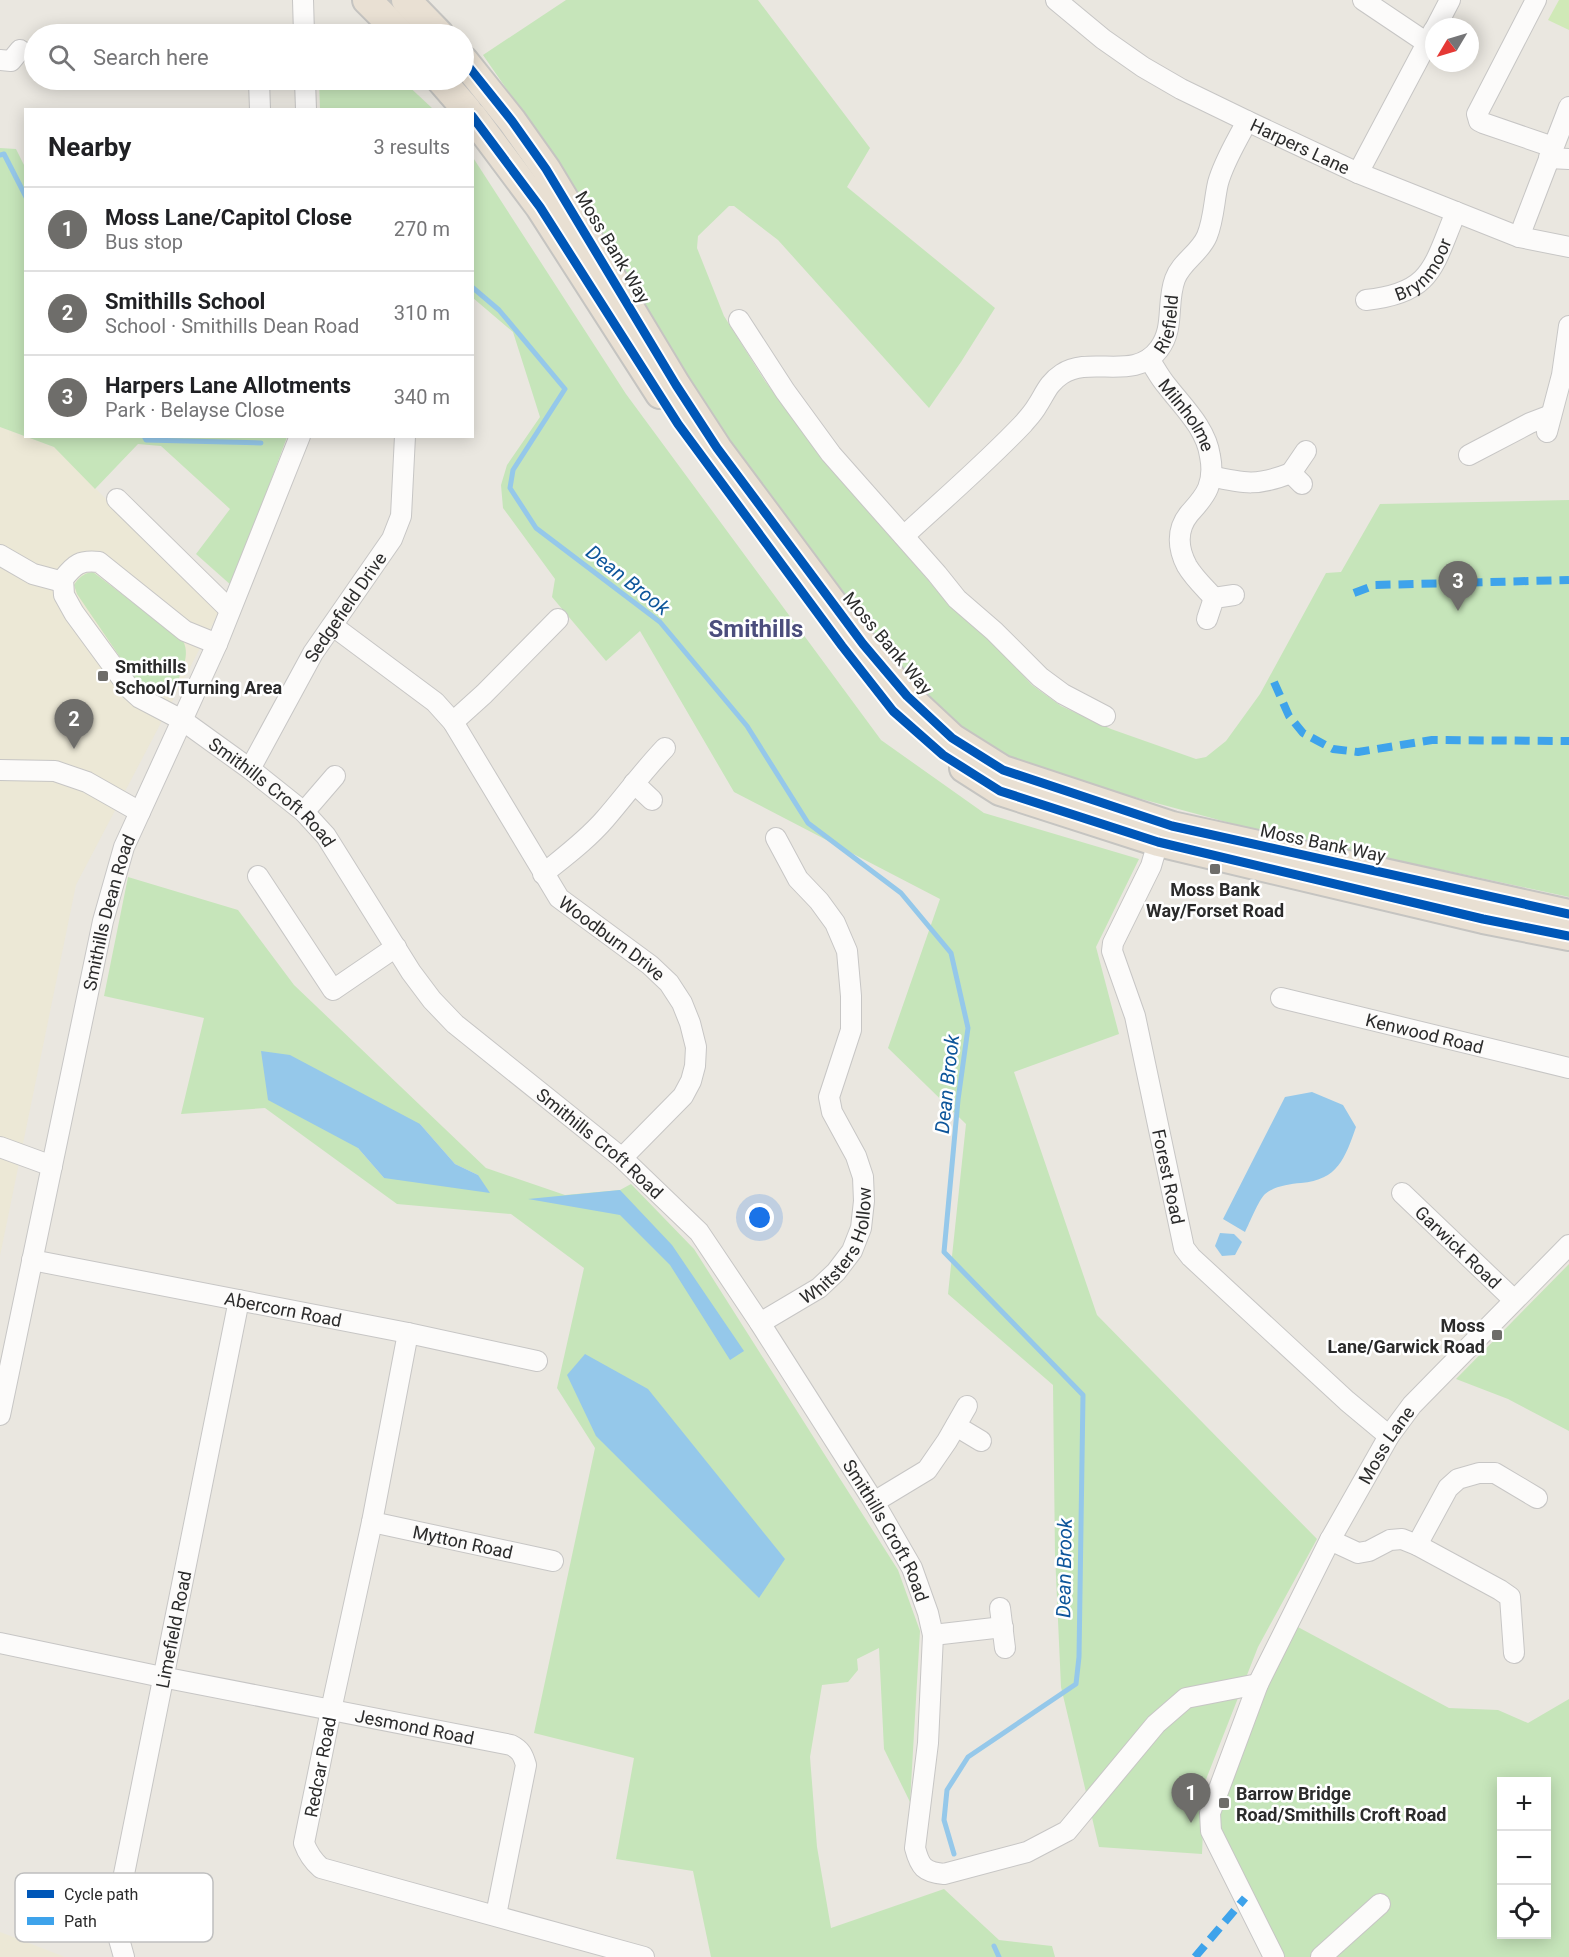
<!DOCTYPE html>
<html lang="en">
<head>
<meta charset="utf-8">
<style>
  :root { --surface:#fff; --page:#f6f6f6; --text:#202124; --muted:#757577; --line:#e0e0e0; --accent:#6e6d6a }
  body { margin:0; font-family:Roboto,sans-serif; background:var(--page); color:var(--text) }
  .controls { position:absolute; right:18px; bottom:18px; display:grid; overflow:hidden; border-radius:0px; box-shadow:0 3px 15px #0003 }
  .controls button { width:54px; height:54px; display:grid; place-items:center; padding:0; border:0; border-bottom:2px solid var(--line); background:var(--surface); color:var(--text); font:30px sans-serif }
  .compass { position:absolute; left:1425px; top:18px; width:54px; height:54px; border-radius:50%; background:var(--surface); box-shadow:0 3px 15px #0003; rotate:232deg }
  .you { position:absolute; left:760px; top:1218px; width:21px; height:21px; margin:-15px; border:4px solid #fff; border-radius:50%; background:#1a73e8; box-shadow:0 0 0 9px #1a73e833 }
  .badge { display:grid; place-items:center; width:39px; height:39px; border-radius:50%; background:var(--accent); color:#fff; font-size:20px; font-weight:700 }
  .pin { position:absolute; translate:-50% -50px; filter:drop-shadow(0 2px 3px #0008) }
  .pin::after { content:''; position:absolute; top:32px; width:21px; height:18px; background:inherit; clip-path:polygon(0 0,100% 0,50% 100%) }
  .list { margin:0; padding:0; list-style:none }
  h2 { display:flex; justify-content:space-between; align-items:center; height:78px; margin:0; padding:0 24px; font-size:26px }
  h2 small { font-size:20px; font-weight:400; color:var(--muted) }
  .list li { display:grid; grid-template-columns:39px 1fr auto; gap:18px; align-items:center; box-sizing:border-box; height:84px; padding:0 24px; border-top:2px solid var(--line) }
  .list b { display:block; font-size:22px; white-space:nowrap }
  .list p { margin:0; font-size:20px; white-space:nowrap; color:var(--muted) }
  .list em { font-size:20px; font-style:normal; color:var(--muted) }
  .icon { flex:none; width:33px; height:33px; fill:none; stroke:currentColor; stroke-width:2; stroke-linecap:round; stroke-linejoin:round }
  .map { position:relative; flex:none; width:1569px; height:1957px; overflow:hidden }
  .search { position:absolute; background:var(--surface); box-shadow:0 3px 15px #0003; left:24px; top:24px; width:450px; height:66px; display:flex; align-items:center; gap:15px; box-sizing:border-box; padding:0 21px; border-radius:33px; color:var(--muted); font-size:22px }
  .panel { position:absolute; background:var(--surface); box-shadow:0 3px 15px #0003; left:24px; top:108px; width:450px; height:330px; border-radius:0px }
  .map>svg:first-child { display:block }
  .education { fill:#ece8d6 }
  .green { fill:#c6e5ba; fill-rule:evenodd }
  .pitch { fill:#d0e9b7 }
  .water { fill:#95c8ea }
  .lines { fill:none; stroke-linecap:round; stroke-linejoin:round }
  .stream { stroke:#95c8ea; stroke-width:5 }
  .minor-casing { stroke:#c7c6c5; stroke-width:22 }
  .highway-casing { stroke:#c5c4c1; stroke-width:32 }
  .minor { stroke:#fcfbfa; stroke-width:20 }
  .highway { stroke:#e9e0d3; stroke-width:28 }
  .quiet { stroke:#3ea3eb; stroke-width:8; stroke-dasharray:15 8; stroke-linecap:butt }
  .cycleway-casing { stroke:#fff; stroke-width:13 }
  .cycleway { stroke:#0057b8; stroke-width:9 }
  .poi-dot { fill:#6e6d6a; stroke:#fff; stroke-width:2 }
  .labels { text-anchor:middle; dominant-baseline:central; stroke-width:5; stroke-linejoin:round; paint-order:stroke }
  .street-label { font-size:18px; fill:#2b2b2b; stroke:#fff }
  .poi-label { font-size:18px; font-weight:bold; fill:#2b2b2b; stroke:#fff; text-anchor:start }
  .water-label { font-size:20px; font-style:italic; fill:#0e569b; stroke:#fff }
  .district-label { font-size:24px; font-weight:bold; fill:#4b4d7c; stroke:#fff }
  .key { fill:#fff; stroke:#bfbfbf; stroke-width:1.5 }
  .key-label { font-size:16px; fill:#2b2b2b }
</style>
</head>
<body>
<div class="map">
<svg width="1569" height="1957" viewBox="0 0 1569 1957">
  <rect width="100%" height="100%" fill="#eae7e0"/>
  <g class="education">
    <polygon points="0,427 54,447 219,612 76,885 0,1256"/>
    <polygon points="0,1932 65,1957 0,1957"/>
  </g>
  <g class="green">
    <polygon points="566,0 758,0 870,148 847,187 995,308 961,362 929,408 778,240 734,206 729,206 698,236 697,248 724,316 765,381 806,436 944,599 982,632 1032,685 1061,706 1111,729 1196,759 1206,757 1226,741 1260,694 1326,573 1341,572 1380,504 1569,500 1569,897 1256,830 1071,780 1003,755 956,724 918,690 712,420 587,205 483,55"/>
    <polygon points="319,80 402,80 433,109 320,109"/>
    <polygon points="0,148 16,149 25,167 26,436 287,437 232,586 196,554 230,509 161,446 138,444 95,489 54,447 0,427"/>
    <polygon points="472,156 626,394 881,740 984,813 1139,859 1096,947 1119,1034 1014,1072 1097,1315 1317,1539 1258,1647 1205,1782 1202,1854 1099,1847 1061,1687 1055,1554 1053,1385 948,1294 966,1124 888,1048 940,899 734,792 640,631 606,661 552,597 555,579 503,508 501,485 507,465 540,417 513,332 473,298"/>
    <path d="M93,572L183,641C192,657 178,678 172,694C159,698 152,696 141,688L77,594L74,585C79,577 84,573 93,572Z"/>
    <path d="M128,877L238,910L294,985L486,1168L565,1195L620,1190L631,1184L694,1249L898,1570L920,1631L910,1802L884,1749L879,1648L857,1659L858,1670L848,1682L822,1685L810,1757L817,1847L831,1928L944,1889L999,1940L1052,1946L1055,1957H711L693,1871L616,1859L634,1758L534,1733L595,1448L557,1388L584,1268L511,1214L397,1204L265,1108L181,1114L204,1018L104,996ZM420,1124L455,1164L478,1175L384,1178L358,1148Z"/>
    <polygon points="1569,1264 1569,1431 1508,1399 1456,1379"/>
    <path d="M1296,1626L1449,1708L1498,1710L1528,1723L1569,1699V1957H1274L1211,1831L1258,1684ZM1502,1782H1546V1934H1502Z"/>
  </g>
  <polygon class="pitch" points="1559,0 1569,0 1569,30 1548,20"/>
  <g class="water">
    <polygon points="261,1051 290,1055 420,1124 455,1164 478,1175 490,1193 384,1178 358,1148 268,1100"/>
    <path d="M1312,1092L1343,1105L1356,1127C1345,1158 1338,1180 1301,1183C1289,1184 1275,1186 1265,1194C1258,1201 1250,1222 1245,1232L1223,1219L1285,1097Z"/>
    <polygon points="620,1190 672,1245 744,1351 730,1360 670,1265 620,1215 528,1199"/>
    <polygon points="1220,1233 1234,1234 1242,1242 1235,1255 1222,1256 1215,1246"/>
    <polygon points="585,1354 648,1389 785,1559 759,1598 596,1436 567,1375"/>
  </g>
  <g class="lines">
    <g class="stream">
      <polyline points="0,155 4,154 26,197"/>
      <polyline points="472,287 499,310 565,389 513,470 510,488 536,528 660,622 747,726 808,823 901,893 951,953 968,1028 958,1100 944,1252 1083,1395 1079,1657 1076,1684 968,1757 947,1790 944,1820 954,1854"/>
      <polyline points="144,436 146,440 261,443"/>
      <polyline points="994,1946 999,1957"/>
    </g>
    <defs>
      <g id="minor">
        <polyline points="303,0 304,34"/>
        <path id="s1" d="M1056,0L1103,39L1143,67L1181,89L1247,121L1358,173L1519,237L1569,247"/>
        <polyline points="1363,0 1427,43"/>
        <polyline points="1536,0 1477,114 1479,121 1483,123 1553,147"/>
        <polyline points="1436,27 1450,0"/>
        <polyline points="0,60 11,61 20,50"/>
        <polyline points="259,80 260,110"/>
        <polyline points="305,80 306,110"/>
        <polyline points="1549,158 1569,159"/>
        <polyline points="1358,173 1434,30"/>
        <polyline points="1519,237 1569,107"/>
        <path id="s2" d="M1366,300C1433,293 1433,266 1456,212"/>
        <polyline points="739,320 785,391 831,454 937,574 957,599 994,631 1040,677 1063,694 1105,716"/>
        <path id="s3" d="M1149,359C1155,368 1160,378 1167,386C1183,407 1206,428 1210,456C1212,466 1212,478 1208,488C1204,498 1196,506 1189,514C1176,530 1178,549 1187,566C1194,578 1205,588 1214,598"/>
        <polyline points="1547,432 1562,375 1569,326"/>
        <polyline points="1469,455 1530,423 1551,415"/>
        <path d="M1211,476C1245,484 1258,486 1291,473"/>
        <polyline points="1302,484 1291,473 1306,451"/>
        <polyline points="117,499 230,610"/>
        <path id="s4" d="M904,536C944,499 986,463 1023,424C1028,418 1033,413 1037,406C1045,394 1048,383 1062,374C1091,355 1135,382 1159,349C1175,328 1166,303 1175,279C1181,262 1200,253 1207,236C1214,219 1214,200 1218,183C1224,161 1237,141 1247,121"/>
        <polyline points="0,555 33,574 63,582"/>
        <polyline points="1207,619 1214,598 1234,595"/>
        <path id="s5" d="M333,626L435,702L453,722L559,898L650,965L669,983L682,1003L690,1023L696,1047L695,1066L691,1081L683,1096L622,1158"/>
        <path id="s6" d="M217,644L185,631L99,562C80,560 75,564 63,579L64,595L74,613L129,688L140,698L182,720L250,769L304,812L326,836L411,972L432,1000L455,1024L622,1158L699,1232L760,1323L874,1502L912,1568L928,1613L933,1635L928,1743L915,1848C920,1867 924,1872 944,1874L1027,1852L1067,1831L1156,1724L1186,1698L1258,1684"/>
        <polyline points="453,722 484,694 558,619"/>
        <path id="s7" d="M250,769L313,653L392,539L401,516L405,436"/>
        <polyline points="0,770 55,771 87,782 140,812"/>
        <polyline points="634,783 652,800"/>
        <polyline points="304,812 335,776"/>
        <path id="s8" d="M1158,842L1151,866L1113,943L1112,951L1135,1016L1184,1248L1191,1257L1347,1401L1389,1436"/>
        <path d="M543,874C564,857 587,840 605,819C625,796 643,771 665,748"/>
        <polyline points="258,876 333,990 396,947"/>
        <path id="s9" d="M1281,998L1569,1068"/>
        <polyline points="0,1147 52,1166"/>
        <path id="s10" d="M1402,1193L1514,1300"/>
        <path id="s11" d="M32,1260L408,1333L537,1361"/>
        <path id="s12" d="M760,1323L819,1288L836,1272L852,1251L861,1228L864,1201L863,1177L856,1156L832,1112L829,1097L851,1030V996L847,951L835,923L819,901L798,879L776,838"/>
        <path d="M408,1333L372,1522L331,1710L304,1843C308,1854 313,1861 321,1868L644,1957"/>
        <path id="s13" d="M0,1415L103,921L124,847L217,644L300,436"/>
        <polyline points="956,1426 981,1441"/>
        <polyline points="874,1502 927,1470 947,1441 967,1406"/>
        <path id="s14" d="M372,1522L553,1561"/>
        <polyline points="1330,1540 1358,1553 1369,1551 1390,1540 1402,1539 1417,1545 1500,1590 1510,1597 1514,1653"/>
        <polyline points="1417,1545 1448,1488 1458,1479 1479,1473 1495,1473 1537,1498"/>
        <polyline points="1000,1608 1005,1648"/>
        <polyline points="933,1635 1003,1627"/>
        <path id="s15" d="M0,1643L162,1677L511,1745C521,1750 523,1755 526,1765L496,1915"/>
        <path id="s16" d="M124,1957L117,1932L119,1899L239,1300"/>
        <path id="s17" d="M1274,1957L1211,1831L1210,1813L1258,1684L1330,1540L1389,1436L1412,1405L1569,1245"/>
        <polyline points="1321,1957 1380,1904"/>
      </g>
      <g id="highway">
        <polyline points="367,0 401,34"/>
        <polyline points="406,0 439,34"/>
        <polyline points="464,61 512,121 546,169 676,385 717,448 863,644 907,696 952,738 1003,770 1172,826 1569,914"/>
        <polyline points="441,80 467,110"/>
        <polyline points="472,116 540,207 660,394"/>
        <polyline points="964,768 1000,791 1158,842 1483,919 1569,936"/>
      </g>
    </defs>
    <use href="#minor" class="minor-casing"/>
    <use href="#highway" class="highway-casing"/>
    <use href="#minor" class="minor"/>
    <use href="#highway" class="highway"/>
    <g class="quiet">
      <polyline points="1354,593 1375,585 1569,580"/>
      <polyline points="1274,682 1289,716 1303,733 1333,749 1358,752 1432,740 1569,741"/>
      <polyline points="1195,1957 1245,1898"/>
    </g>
    <defs>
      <g id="cycleway">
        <polyline points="464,61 512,121 546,169 676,385 717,448 863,644 907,696 952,738 1003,770 1172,826 1569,914"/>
        <polyline points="472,116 540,207 678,424 842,646 893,711 943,755 1000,791 1158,842 1483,919 1569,936"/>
      </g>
    </defs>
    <use href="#cycleway" class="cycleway-casing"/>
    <use href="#cycleway" class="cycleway"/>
  </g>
  <g class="poi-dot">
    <rect x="97" y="670" width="12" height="12" rx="3"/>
    <rect x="1209" y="863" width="12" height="12" rx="3"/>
    <rect x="1491" y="1329" width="12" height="12" rx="3"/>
    <rect x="1218" y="1797" width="12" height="12" rx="3"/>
  </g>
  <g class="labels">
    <g class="street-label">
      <text stroke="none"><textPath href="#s1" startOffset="286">Harpers Lane</textPath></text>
      <text transform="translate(613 247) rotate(59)">Moss Bank Way</text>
      <text stroke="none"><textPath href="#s2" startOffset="69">Brynmoor</textPath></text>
      <text stroke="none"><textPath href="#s4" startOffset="358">Riefield</textPath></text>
      <text stroke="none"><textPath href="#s3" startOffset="68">Milnholme</textPath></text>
      <text stroke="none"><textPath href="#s7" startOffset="188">Sedgefield Drive</textPath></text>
      <text transform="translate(888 643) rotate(50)">Moss Bank Way</text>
      <text stroke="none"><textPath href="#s6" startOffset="495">Smithills Croft Road</textPath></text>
      <text transform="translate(1323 843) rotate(12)">Moss Bank Way</text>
      <text stroke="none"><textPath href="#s13" startOffset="514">Smithills Dean Road</textPath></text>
      <text stroke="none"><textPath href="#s5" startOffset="426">Woodburn Drive</textPath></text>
      <text stroke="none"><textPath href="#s9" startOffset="148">Kenwood Road</textPath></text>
      <text stroke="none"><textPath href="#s6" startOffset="981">Smithills Croft Road</textPath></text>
      <text stroke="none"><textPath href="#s8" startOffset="352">Forest Road</textPath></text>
      <text stroke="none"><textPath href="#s12" startOffset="116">Whitsters Hollow</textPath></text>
      <text stroke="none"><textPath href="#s10" startOffset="78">Garwick Road</textPath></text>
      <text stroke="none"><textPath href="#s11" startOffset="256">Abercorn Road</textPath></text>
      <text stroke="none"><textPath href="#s17" startOffset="568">Moss Lane</textPath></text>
      <text stroke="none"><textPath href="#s6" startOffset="1467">Smithills Croft Road</textPath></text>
      <text stroke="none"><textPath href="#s14" startOffset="93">Mytton Road</textPath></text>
      <text stroke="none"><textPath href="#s16" startOffset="334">Limefield Road</textPath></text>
      <text stroke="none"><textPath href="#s15" startOffset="423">Jesmond Road</textPath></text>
      <text transform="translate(320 1767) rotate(-79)">Redcar Road</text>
    </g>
    <g class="poi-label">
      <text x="115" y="666">Smithills<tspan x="115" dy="21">School/Turning Area</tspan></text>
      <text x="1215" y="889" text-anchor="middle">Moss Bank<tspan x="1215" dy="21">Way/Forset Road</tspan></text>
      <text x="1485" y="1325" text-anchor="end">Moss<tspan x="1485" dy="21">Lane/Garwick Road</tspan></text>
      <text x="1236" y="1793">Barrow Bridge<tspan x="1236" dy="21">Road/Smithills Croft Road</tspan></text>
    </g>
    <g class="water-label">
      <text transform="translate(628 580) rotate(38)">Dean Brook</text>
      <text transform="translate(947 1084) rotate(-84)">Dean Brook</text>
      <text transform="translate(1064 1568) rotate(-89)">Dean Brook</text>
    </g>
    <g class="district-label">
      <text x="756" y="629">Smithills</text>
    </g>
  </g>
  <rect x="15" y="1873" width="198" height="69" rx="9" class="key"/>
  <rect x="27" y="1890" width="27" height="8" fill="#0057b8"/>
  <rect x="27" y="1917" width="27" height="8" fill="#3ea3eb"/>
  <g class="key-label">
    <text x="64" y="1900">Cycle path</text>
    <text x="64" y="1927">Path</text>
  </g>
</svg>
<div class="controls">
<button>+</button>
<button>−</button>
<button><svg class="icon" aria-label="locate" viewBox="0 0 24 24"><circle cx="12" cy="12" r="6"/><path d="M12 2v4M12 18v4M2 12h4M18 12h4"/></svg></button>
</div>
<svg class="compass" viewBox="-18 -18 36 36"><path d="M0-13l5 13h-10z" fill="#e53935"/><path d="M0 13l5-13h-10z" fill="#757577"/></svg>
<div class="you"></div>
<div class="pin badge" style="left:1191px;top:1823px">1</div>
<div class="pin badge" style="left:74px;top:749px">2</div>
<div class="pin badge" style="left:1458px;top:611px">3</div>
<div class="search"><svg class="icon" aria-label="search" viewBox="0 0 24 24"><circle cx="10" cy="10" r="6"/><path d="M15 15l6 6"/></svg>Search here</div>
<section class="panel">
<h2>Nearby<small>3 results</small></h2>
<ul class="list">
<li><span class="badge">1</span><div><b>Moss Lane/Capitol Close</b><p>Bus stop</p></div><em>270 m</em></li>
<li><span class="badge">2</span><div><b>Smithills School</b><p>School · Smithills Dean Road</p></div><em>310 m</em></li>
<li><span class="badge">3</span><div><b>Harpers Lane Allotments</b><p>Park · Belayse Close</p></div><em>340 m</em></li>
</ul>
</section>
</div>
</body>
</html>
